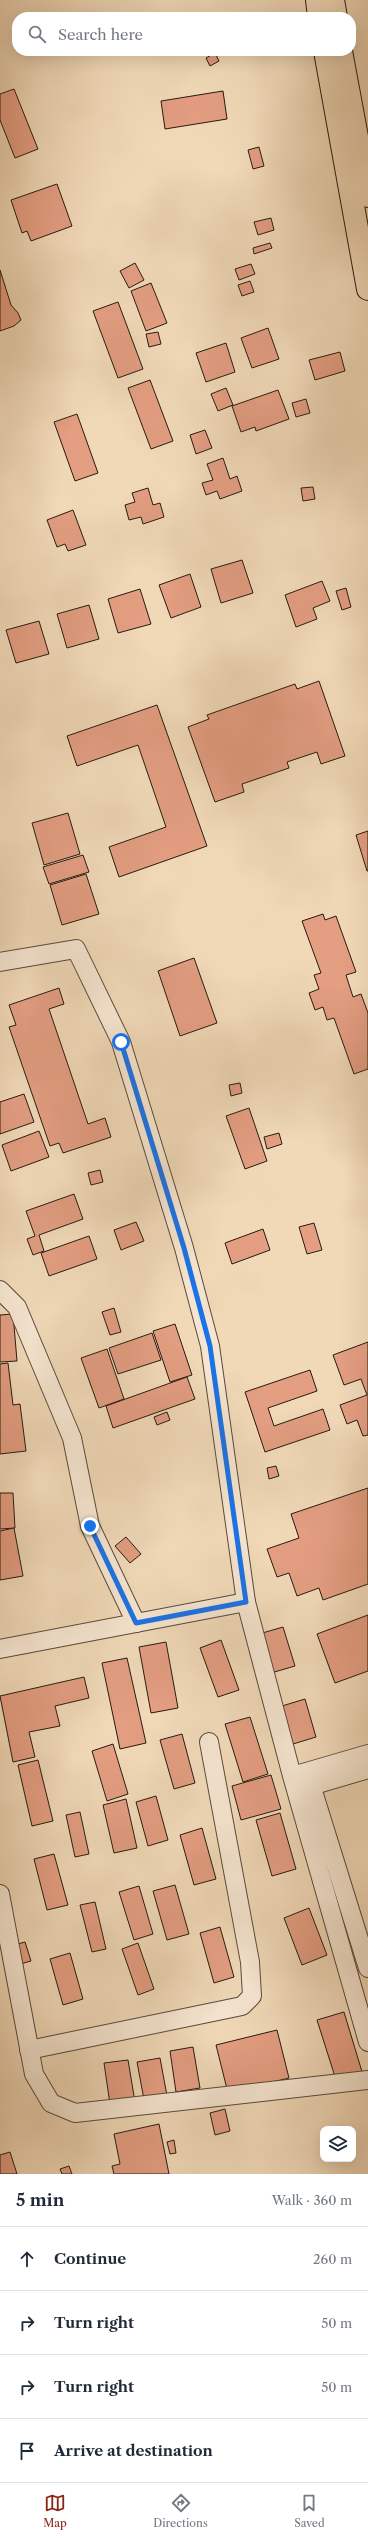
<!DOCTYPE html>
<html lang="en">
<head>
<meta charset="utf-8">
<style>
  :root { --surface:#fff; --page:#f6f6f7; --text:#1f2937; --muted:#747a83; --line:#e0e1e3; --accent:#8f2418 }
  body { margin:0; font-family:"Libre Caslon Text",serif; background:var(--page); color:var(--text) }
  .controls { position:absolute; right:12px; bottom:12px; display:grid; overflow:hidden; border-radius:8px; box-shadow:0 4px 16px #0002 }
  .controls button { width:36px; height:36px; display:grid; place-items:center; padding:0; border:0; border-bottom:1px solid var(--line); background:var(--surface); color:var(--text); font:20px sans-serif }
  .stop { position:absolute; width:12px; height:12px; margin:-9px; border:3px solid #1a73e8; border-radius:50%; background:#fff }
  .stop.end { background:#1a73e8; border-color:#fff; box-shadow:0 1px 4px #0008 }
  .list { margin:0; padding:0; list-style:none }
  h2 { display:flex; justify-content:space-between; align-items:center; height:52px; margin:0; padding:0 16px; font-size:17px }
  h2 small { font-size:13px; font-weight:400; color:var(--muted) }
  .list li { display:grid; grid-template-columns:26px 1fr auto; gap:12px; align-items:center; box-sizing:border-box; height:64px; padding:0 16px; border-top:1px solid var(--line) }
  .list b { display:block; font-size:15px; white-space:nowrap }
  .list em { font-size:13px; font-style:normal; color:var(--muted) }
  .icon { flex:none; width:22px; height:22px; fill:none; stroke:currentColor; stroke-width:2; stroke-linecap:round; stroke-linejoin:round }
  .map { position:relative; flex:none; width:368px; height:2174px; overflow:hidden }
  .search { position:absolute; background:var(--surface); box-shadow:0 4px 16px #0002; left:12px; right:12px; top:12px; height:44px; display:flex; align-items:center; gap:10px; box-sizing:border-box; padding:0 14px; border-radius:16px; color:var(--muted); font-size:15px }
  .sheet { height:308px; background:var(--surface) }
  nav { display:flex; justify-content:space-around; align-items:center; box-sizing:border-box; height:56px; border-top:1px solid var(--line); background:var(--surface); font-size:11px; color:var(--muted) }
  nav a { display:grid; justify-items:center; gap:2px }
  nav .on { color:var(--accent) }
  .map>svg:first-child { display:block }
  .building { fill:#e49e82; stroke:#251b13 }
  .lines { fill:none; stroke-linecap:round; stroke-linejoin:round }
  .minor-casing { stroke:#584a3c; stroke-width:20 }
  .major-casing { stroke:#251b13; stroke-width:24 }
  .minor { stroke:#f6e6d1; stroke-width:18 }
  .major { stroke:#f1d9b8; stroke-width:22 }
  .route { stroke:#1a73e8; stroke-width:5 }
</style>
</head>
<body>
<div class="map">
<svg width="368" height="2174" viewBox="0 0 368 2174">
  <rect width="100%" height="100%" fill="#f1d9b8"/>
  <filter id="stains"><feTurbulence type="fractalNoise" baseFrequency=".005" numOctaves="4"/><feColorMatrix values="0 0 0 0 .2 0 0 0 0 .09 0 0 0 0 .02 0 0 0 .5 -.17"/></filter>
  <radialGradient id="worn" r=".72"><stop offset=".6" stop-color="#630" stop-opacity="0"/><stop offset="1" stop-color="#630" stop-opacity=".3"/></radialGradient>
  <g class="building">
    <polygon points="215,53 219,61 210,66 206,58"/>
    <polygon points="14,89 38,149 15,158 0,120 0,94"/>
    <polygon points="223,91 227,119 165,129 161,101"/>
    <polygon points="259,147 264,166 253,169 248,150"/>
    <polygon points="57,184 72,226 31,241 27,231 22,233 11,200"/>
    <polygon points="271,218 274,230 258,235 254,222"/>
    <polygon points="270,243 272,248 254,254 253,248"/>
    <polygon points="135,263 144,280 129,288 120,271"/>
    <polygon points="251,264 255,274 239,280 235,269"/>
    <polygon points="0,270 11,305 18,313 21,320 14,326 0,331"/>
    <polygon points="250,281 254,292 242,296 238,285"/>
    <polygon points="151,283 167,323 146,331 131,291"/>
    <polygon points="118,302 143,369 118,378 93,311"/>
    <polygon points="268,328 279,359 252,368 241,338"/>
    <polygon points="158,332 161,344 149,347 146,334"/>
    <polygon points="226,343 235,372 206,382 196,353"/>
    <polygon points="340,352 345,371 315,380 309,360"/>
    <polygon points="150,380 173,441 151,449 128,388"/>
    <polygon points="226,388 233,405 218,411 211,394"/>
    <polygon points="278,390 289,419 256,431 255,427 241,432 232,406"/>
    <polygon points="306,399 310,413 296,417 292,403"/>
    <polygon points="77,414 98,473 75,481 54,422"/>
    <polygon points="205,430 212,448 196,454 190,435"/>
    <polygon points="223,458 230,479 237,476 242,491 220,499 217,491 206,495 202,483 213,480 207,464"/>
    <polygon points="313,487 315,499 303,501 301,488"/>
    <polygon points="148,488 153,505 160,503 164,517 143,524 141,517 129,520 125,505 135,502 132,493"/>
    <polygon points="73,510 86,545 68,551 65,544 57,547 47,520"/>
    <polygon points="242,560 253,593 221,603 211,569"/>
    <polygon points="190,574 201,607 171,618 159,585"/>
    <polygon points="322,581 330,601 313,608 317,619 296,627 285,595"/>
    <polygon points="346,588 351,607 342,610 336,591"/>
    <polygon points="140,589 151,624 118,633 108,599"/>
    <polygon points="89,605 99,639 67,648 57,614"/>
    <polygon points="39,621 49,654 16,663 6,630"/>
    <polygon points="319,681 345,756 321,764 317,752 287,762 289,768 242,784 244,792 215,802 188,727 209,719 207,715 295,684 297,689"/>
    <polygon points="157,705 207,846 119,877 109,847 166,827 138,745 77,766 67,736"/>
    <polygon points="68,813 80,854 44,865 32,823"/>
    <polygon points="368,831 368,871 367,871 356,835"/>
    <polygon points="83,855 89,872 49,884 43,867"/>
    <polygon points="86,874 99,914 62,925 50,885"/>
    <polygon points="323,914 325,920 336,916 356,972 346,975 353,997 361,994 368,1013 368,1069 354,1074 334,1018 327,1020 323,1007 315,1010 309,993 319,989 314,975 321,973 302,921"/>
    <polygon points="194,958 217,1023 180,1036 158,971"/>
    <polygon points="59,988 64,1004 49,1009 88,1124 105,1118 111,1137 63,1153 59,1143 50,1146 9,1027 16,1025 9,1005"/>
    <polygon points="240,1083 242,1093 231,1096 229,1085"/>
    <polygon points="24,1094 34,1122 0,1134 0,1102"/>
    <polygon points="249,1108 267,1161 245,1169 226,1116"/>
    <polygon points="39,1131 49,1157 11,1171 2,1145"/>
    <polygon points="279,1133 282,1144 267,1149 264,1137"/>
    <polygon points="100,1170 103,1182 91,1185 88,1173"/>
    <polygon points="74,1194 83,1219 39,1235 44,1251 33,1255 27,1239 35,1236 26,1211"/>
    <polygon points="136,1222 144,1241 121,1250 114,1230"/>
    <polygon points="314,1223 322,1250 307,1254 299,1227"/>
    <polygon points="263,1229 270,1250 232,1264 225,1243"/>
    <polygon points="89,1236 97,1259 49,1276 41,1253"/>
    <polygon points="114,1308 121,1332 110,1335 102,1312"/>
    <polygon points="13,1314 17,1361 0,1362 0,1315"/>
    <polygon points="175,1324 192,1375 170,1382 153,1331"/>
    <polygon points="152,1333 161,1360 118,1374 109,1348"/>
    <polygon points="368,1342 368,1435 363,1436 357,1420 347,1424 340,1405 367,1395 361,1379 344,1385 333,1355"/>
    <polygon points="107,1349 124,1399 99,1408 81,1358"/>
    <polygon points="8,1363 13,1405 20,1404 26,1451 0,1454 0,1364"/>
    <polygon points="310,1370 317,1391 268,1408 274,1426 323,1409 330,1430 265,1452 245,1392"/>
    <polygon points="187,1377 195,1399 113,1428 106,1406"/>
    <polygon points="167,1412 170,1420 157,1425 154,1417"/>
    <polygon points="276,1466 279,1476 269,1479 267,1468"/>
    <polygon points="368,1488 368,1584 323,1600 319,1588 297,1596 289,1573 277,1577 267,1549 299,1538 291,1514"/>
    <polygon points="0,1493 13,1493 15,1528 0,1529"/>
    <polygon points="14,1528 23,1576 0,1580 0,1531"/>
    <polygon points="126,1537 141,1554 130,1563 115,1546"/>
    <polygon points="368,1615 368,1671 335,1683 317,1634"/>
    <polygon points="283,1627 295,1666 271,1673 259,1634"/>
    <polygon points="221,1640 239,1690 218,1697 200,1648"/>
    <polygon points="166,1642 178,1708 151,1713 139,1647"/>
    <polygon points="127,1658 146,1743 120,1749 102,1663"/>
    <polygon points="84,1677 89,1698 55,1706 60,1726 29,1732 35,1757 13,1762 0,1696"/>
    <polygon points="305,1699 316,1737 293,1744 282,1706"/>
    <polygon points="250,1717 268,1774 243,1782 225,1724"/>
    <polygon points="182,1734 195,1783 174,1789 160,1740"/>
    <polygon points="113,1744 128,1794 107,1801 92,1751"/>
    <polygon points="38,1760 53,1821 32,1826 18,1765"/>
    <polygon points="271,1775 281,1809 241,1820 232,1786"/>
    <polygon points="156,1796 168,1840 148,1846 136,1802"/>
    <polygon points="126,1799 137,1848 114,1853 103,1805"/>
    <polygon points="80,1812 89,1854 75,1857 66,1815"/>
    <polygon points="280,1813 296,1869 272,1876 256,1820"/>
    <polygon points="202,1828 216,1879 194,1885 180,1835"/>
    <polygon points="54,1854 68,1905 47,1910 34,1859"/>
    <polygon points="175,1885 189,1934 167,1940 153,1891"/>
    <polygon points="139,1886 153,1934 134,1940 119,1892"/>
    <polygon points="95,1902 106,1949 92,1952 80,1905"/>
    <polygon points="309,1908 327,1955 302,1965 284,1918"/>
    <polygon points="220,1927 234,1977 214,1983 200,1933"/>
    <polygon points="25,1942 31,1961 13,1966 7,1947"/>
    <polygon points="138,1943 154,1989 138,1995 122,1949"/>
    <polygon points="70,1953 83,1999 63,2005 50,1959"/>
    <polygon points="344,2012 363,2075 337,2083 317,2020"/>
    <polygon points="277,2030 289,2078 228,2093 216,2045"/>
    <polygon points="193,2047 200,2088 176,2092 170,2051"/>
    <polygon points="160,2058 168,2101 145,2105 137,2062"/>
    <polygon points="128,2060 136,2108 111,2111 104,2063"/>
    <polygon points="225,2109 230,2131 215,2135 210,2113"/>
    <polygon points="159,2124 169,2174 114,2174 112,2166 120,2164 114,2134"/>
    <polygon points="174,2140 176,2153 170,2154 167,2142"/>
    <polygon points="10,2152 17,2174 0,2174 0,2155"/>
    <polygon points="69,2166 72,2174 62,2174 60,2169"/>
  </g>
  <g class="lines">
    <defs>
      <g id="minor">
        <polyline points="0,962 76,949 121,1042 184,1248 210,1346 246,1602 292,1776 368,2042"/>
        <polyline points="0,1290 17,1307 72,1438 90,1526 136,1623"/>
        <polyline points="0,1649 246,1602"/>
        <polyline points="307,1772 368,1968"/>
        <polyline points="296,1775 368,1754"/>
        <polyline points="301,1789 368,1769"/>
        <polyline points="0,1894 34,2074 51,2103 75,2113 368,2080"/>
        <polyline points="29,2050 242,2006 252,1996 250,1962 209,1742"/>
      </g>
      <g id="major">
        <polyline points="317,0 319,17"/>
        <polyline points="333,0 336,17"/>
        <polyline points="325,51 368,289"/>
        <polyline points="341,51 368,196"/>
      </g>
    </defs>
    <use href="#minor" class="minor-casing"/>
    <use href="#major" class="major-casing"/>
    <use href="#minor" class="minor"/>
    <use href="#major" class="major"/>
  </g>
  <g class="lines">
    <polyline class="route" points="90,1526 136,1623 246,1602 210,1346 184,1248 121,1042"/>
  </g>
  <rect width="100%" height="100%" filter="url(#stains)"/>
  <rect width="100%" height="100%" fill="url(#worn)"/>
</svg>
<div class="controls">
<button><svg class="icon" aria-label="layers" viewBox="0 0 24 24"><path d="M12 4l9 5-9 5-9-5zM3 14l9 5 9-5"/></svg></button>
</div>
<div class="stop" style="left:121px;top:1042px"></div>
<div class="stop end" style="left:90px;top:1526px"></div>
<div class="search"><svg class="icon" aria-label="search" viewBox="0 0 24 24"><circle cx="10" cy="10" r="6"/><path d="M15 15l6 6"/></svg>Search here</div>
</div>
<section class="sheet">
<h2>5 min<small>Walk · 360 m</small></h2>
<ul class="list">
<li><svg class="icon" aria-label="ahead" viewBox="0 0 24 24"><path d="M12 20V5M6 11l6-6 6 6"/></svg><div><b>Continue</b></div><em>260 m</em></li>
<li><svg class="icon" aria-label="right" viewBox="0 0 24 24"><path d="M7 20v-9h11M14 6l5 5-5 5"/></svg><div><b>Turn right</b></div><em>50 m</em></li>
<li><svg class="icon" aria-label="right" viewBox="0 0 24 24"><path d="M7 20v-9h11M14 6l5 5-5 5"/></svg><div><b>Turn right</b></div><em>50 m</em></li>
<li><svg class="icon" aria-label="arrive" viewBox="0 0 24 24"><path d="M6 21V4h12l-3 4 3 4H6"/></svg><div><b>Arrive at destination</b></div></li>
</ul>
</section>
<nav>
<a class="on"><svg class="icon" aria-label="map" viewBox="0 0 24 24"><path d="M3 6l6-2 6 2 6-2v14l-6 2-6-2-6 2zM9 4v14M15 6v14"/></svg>Map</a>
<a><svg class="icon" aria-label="directions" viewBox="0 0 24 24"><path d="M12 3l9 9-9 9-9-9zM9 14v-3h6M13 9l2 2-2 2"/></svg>Directions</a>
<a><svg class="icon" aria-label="saved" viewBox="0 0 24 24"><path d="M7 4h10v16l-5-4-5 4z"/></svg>Saved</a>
</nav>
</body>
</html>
